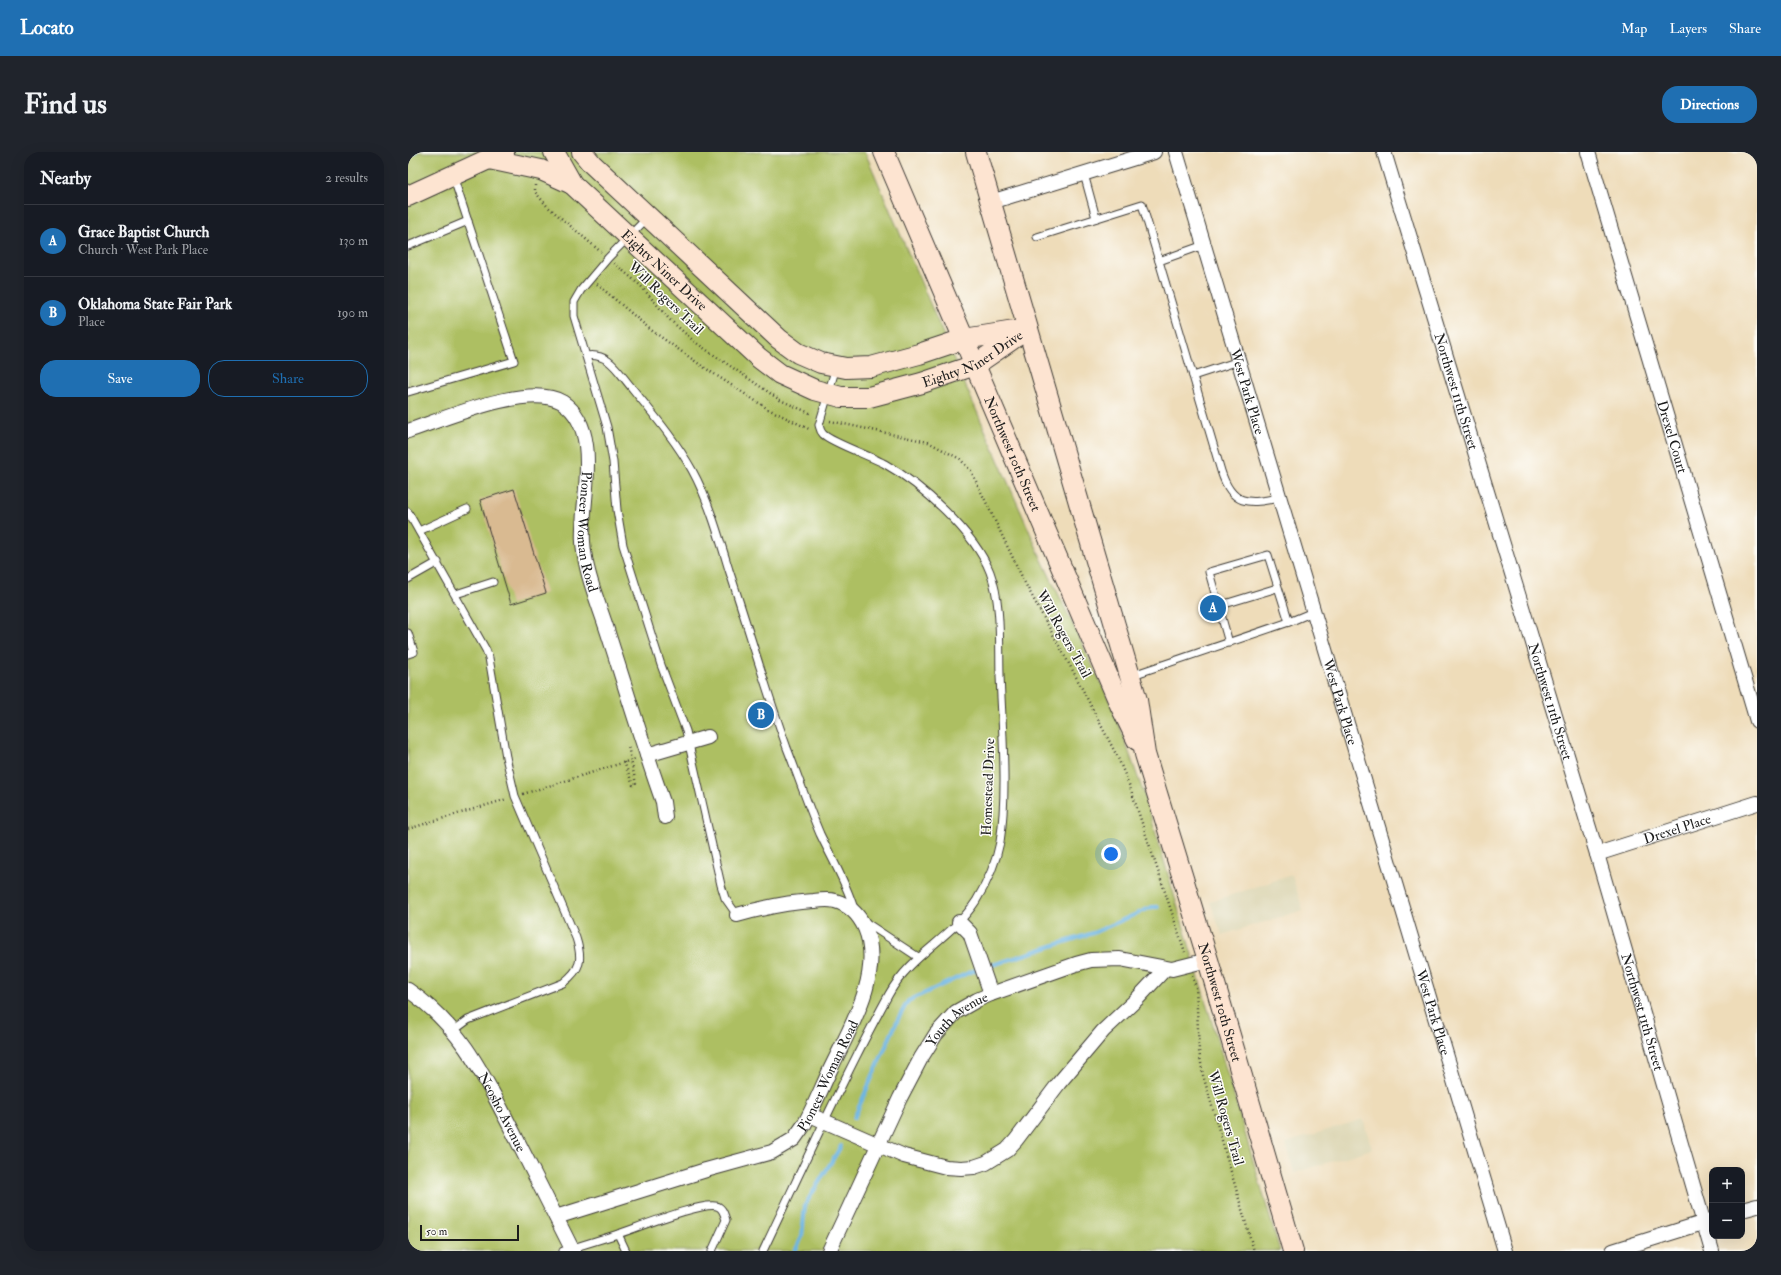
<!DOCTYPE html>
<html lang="en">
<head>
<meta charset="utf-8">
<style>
  :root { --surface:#171b24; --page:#20242c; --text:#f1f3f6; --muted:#9ea1a6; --line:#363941; --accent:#1f6fb2 }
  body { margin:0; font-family:"IM FELL Double Pica",serif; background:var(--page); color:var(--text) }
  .controls { position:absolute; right:12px; bottom:12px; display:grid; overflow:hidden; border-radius:8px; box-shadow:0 4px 16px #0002 }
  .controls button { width:36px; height:36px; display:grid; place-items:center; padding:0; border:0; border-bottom:1px solid var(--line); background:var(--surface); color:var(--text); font:20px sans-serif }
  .scale { position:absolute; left:12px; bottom:10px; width:99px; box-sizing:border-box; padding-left:4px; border:2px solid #1c1c1c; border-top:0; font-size:11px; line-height:14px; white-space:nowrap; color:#1c1c1c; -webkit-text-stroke:3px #fdfcf7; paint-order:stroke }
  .you { position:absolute; left:703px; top:702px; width:14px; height:14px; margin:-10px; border:3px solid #fff; border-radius:50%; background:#1a73e8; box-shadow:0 0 0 6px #1a73e833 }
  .badge { display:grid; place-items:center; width:26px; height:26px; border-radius:50%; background:var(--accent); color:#fff; font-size:13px; font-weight:700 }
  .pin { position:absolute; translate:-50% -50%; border:2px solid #fff; box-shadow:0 1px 4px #0006 }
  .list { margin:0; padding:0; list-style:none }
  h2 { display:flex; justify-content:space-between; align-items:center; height:52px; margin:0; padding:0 16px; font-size:17px }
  h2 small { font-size:13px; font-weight:400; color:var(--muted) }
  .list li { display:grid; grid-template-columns:26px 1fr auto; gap:12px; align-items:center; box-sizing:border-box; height:72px; padding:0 16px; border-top:1px solid var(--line) }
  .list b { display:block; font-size:15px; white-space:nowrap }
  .list p { margin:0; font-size:13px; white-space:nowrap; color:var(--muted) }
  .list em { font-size:13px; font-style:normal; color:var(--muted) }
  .actions { display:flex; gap:8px; padding:12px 16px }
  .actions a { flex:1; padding:9px 0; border:1px solid var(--accent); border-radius:16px; text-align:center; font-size:14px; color:var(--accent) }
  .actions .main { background:var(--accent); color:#fff }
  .map { position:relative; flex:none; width:1349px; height:1099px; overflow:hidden; border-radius:16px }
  header { display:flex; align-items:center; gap:24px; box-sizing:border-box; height:56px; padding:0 20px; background:var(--accent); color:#fff }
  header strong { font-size:19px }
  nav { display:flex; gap:22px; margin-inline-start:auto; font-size:14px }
  .intro { display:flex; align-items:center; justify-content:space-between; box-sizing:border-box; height:96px; padding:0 24px }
  h1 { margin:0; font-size:28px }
  .button { padding:10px 18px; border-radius:16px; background:var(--accent); color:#fff; font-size:14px; font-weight:700 }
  main { display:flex; gap:24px; padding:0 24px }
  aside { flex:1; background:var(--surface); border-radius:16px; box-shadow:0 4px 16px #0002 }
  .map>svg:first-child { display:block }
  .built { fill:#ded8b7 }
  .green { fill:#adbf62; stroke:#646e3f }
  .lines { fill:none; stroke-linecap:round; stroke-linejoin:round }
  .stream { stroke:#6cb5e4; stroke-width:4 }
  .building { fill:#d9ba91 }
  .lane-casing { stroke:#3c3934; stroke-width:9 }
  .street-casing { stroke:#3c3934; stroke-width:16 }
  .secondary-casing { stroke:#3c3934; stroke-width:22 }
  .path { stroke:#3c3934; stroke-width:2.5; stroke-dasharray:1 3; stroke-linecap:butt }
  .lane { stroke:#fff; stroke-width:7 }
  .street { stroke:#fff; stroke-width:14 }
  .secondary { stroke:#fde4d1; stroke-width:20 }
  .labels { text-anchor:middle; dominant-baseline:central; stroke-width:3; stroke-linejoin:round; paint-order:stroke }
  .street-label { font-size:14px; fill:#1c1c1c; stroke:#fdfcf7 }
</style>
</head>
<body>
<header>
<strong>Locato</strong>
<nav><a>Map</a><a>Layers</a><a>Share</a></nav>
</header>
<div class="intro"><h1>Find us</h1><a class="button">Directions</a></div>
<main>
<aside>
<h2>Nearby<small>2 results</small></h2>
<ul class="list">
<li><span class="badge">A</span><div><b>Grace Baptist Church</b><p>Church · West Park Place</p></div><em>130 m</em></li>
<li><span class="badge">B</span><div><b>Oklahoma State Fair Park</b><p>Place</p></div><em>190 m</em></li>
</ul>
<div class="actions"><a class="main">Save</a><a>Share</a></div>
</aside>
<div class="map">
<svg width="1349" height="1099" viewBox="0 0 1349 1099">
  <rect width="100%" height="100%" fill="#fdfcf7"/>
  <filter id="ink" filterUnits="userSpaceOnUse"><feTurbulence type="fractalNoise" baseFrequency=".025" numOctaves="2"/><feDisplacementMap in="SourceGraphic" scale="8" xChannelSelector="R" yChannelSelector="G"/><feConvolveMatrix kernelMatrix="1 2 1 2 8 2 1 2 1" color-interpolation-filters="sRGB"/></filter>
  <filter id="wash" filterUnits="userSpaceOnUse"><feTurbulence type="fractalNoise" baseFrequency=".012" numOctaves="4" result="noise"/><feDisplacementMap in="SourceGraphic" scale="16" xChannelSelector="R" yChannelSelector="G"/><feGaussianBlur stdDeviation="0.9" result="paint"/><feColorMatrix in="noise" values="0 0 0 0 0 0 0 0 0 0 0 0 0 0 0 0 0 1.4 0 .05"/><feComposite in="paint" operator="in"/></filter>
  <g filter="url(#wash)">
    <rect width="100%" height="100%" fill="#eedcb9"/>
    <g class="built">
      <polygon points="884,723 895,758 814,783 802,750"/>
      <polygon points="955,967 964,997 886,1021 878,991"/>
    </g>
    <polygon class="green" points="0,0 457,0 545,205 634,408 701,548 713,578 737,645 872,1099 0,1099"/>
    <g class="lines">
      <g class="stream">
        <polyline points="0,4 7,0"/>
        <polyline points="446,966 490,867 500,849 562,820 685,781 744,755 750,755"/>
        <polyline points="387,1099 394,1085 397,1053 433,994"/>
      </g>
    </g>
    <g id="blocks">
      <polygon class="building" points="106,337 138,441 103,452 72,348"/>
    </g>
  </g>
  <g filter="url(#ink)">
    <use href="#blocks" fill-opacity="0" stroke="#3c3934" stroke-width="1"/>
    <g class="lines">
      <defs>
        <g id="lane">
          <polyline points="676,22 688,66"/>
          <polyline points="240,65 200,106 173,138 166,150 166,164 199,275 205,310 209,358 215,393 253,513 278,579 313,733 317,746 329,763"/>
          <polyline points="629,85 734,52 751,109"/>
          <path d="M796,93L751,109L813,319C824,354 840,352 871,346"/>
          <polyline points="0,94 60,69"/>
          <path d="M178,204C201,200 210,220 224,236C245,262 268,289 284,318C301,349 311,385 321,418C341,478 358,538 379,596C390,624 400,654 412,682C424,707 438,730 446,757"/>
          <polyline points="785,224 831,209"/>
          <polyline points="0,240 106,209 45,24"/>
          <path d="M0,360L78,498L81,506L98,605L107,644L168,786C175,808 173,817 155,831L60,868L45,879"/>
          <polyline points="11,379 59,357"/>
          <polyline points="0,427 30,410"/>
          <polyline points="48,442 85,430"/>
          <polyline points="810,454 869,436"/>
          <polyline points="0,481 6,500 0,502"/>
          <polyline points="821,491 801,420 860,403 881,470"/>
          <polyline points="722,524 881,470 905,460"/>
          <polyline points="457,770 510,805"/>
          <path d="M210,1082C226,1077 299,1047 311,1055C316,1058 316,1063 318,1068L304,1099"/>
          <polyline points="155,1099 210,1082 218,1099"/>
          <path d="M355,1099C396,1013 435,926 481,842C503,802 543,787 568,749C579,731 588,711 592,690C600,639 594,575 592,523C591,490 594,452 582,420C567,381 513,332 477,312C463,304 424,291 415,282C412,279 412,277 411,273L428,215"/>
        </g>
        <g id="street">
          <path id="s1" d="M768,0L1097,1099"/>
          <path id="s2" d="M976,0L1189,702L1304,1099"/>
          <path id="s3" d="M1180,0L1349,569"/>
          <polyline points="583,50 746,0"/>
          <path id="s4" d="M0,279C36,267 121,230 154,250C196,277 172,351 175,390C177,421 191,452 200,481C218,537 235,594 255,650L257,665"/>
          <polyline points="239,603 300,585"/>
          <path id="s5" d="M1189,702L1349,651"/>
          <polyline points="551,770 562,781 583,842"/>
          <path id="s6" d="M0,838C54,875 76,924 105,980C125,1020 145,1059 165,1099"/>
          <polyline points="402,963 496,1004 538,1015 553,1016 566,1015 578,1011 599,998 608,988 651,931 695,879 729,847 757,817"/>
          <polyline points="1334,1058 1349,1054"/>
          <path id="s7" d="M148,1065L298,1018L364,1000L386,987L396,973C406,955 414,935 423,916C442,876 476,821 457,776C451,763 442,753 427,749C421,747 413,748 406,749C380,750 354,756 329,763"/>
          <path id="s8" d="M421,1099L492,946L513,906L528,882L548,860L569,848L583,842L668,812L683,808L712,807L764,817L800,808"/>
          <polyline points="1205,1099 1304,1068"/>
        </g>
        <g id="secondary">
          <path id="s9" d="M146,0L164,32L351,206L372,222L407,238L433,245H461L514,231L567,213L619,177"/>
          <polyline points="174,0 184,12 371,187 390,201 413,211 438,216 463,215 511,202 556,187 613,178"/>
          <path id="s10" d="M476,0L713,555L729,588"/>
          <path id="s11" d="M568,0L729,548L737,602L800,808L885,1099"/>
          <polyline points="81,7 133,18 164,32"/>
          <polyline points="0,44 96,0"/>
        </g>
      </defs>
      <use href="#lane" class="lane-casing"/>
      <use href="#street" class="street-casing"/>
      <use href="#secondary" class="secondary-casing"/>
      <g class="path">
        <polyline points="127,33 127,40 139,54 193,100"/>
        <polyline points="206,111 233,134 261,167 287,190 372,248 404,262"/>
        <polyline points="189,132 243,178 294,214 360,257 403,278"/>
        <polyline points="422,269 520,290 552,307 563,319 618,433 666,521 710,606 722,635 777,800"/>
        <polyline points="216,610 225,633 228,632 220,594"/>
        <polyline points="115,642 227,607"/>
        <polyline points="0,677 99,647"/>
        <polyline points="784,824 788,835 791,899 795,923 846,1099"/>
      </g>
      <use href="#lane" class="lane"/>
      <use href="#street" class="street"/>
      <use href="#secondary" class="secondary"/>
    </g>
  </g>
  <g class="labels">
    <g class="street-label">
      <text stroke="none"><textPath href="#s9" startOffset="163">Eighty Niner Drive</textPath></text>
      <text transform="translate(258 146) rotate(44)">Will Rogers Trail</text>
      <text stroke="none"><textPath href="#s9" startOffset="523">Eighty Niner Drive</textPath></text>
      <text stroke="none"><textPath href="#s1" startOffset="250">West Park Place</textPath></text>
      <text stroke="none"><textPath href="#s2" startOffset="250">Northwest 11th Street</textPath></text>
      <text stroke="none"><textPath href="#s3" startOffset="297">Drexel Court</textPath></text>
      <text stroke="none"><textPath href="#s10" startOffset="328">Northwest 10th Street</textPath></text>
      <text stroke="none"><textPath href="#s4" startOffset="298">Pioneer Woman Road</textPath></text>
      <text transform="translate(656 482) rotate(61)">Will Rogers Trail</text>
      <text stroke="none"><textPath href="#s2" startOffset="574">Northwest 11th Street</textPath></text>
      <text stroke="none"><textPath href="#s1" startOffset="574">West Park Place</textPath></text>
      <text transform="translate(580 635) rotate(-88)">Homestead Drive</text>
      <text stroke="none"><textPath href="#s5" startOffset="84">Drexel Place</textPath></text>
      <text stroke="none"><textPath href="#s11" startOffset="885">Northwest 10th Street</textPath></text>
      <text stroke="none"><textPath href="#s1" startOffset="898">West Park Place</textPath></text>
      <text stroke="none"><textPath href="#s2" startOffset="898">Northwest 11th Street</textPath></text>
      <text stroke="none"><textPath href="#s8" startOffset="268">Youth Avenue</textPath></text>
      <text stroke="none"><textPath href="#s7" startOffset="323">Pioneer Woman Road</textPath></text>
      <text stroke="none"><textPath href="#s6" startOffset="156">Neosho Avenue</textPath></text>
      <text transform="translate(818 966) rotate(74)">Will Rogers Trail</text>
    </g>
  </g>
</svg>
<div class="controls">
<button>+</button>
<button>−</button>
</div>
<div class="scale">50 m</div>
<div class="you"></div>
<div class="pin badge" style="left:805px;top:456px">A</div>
<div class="pin badge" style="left:353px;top:563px">B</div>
</div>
</main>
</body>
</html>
